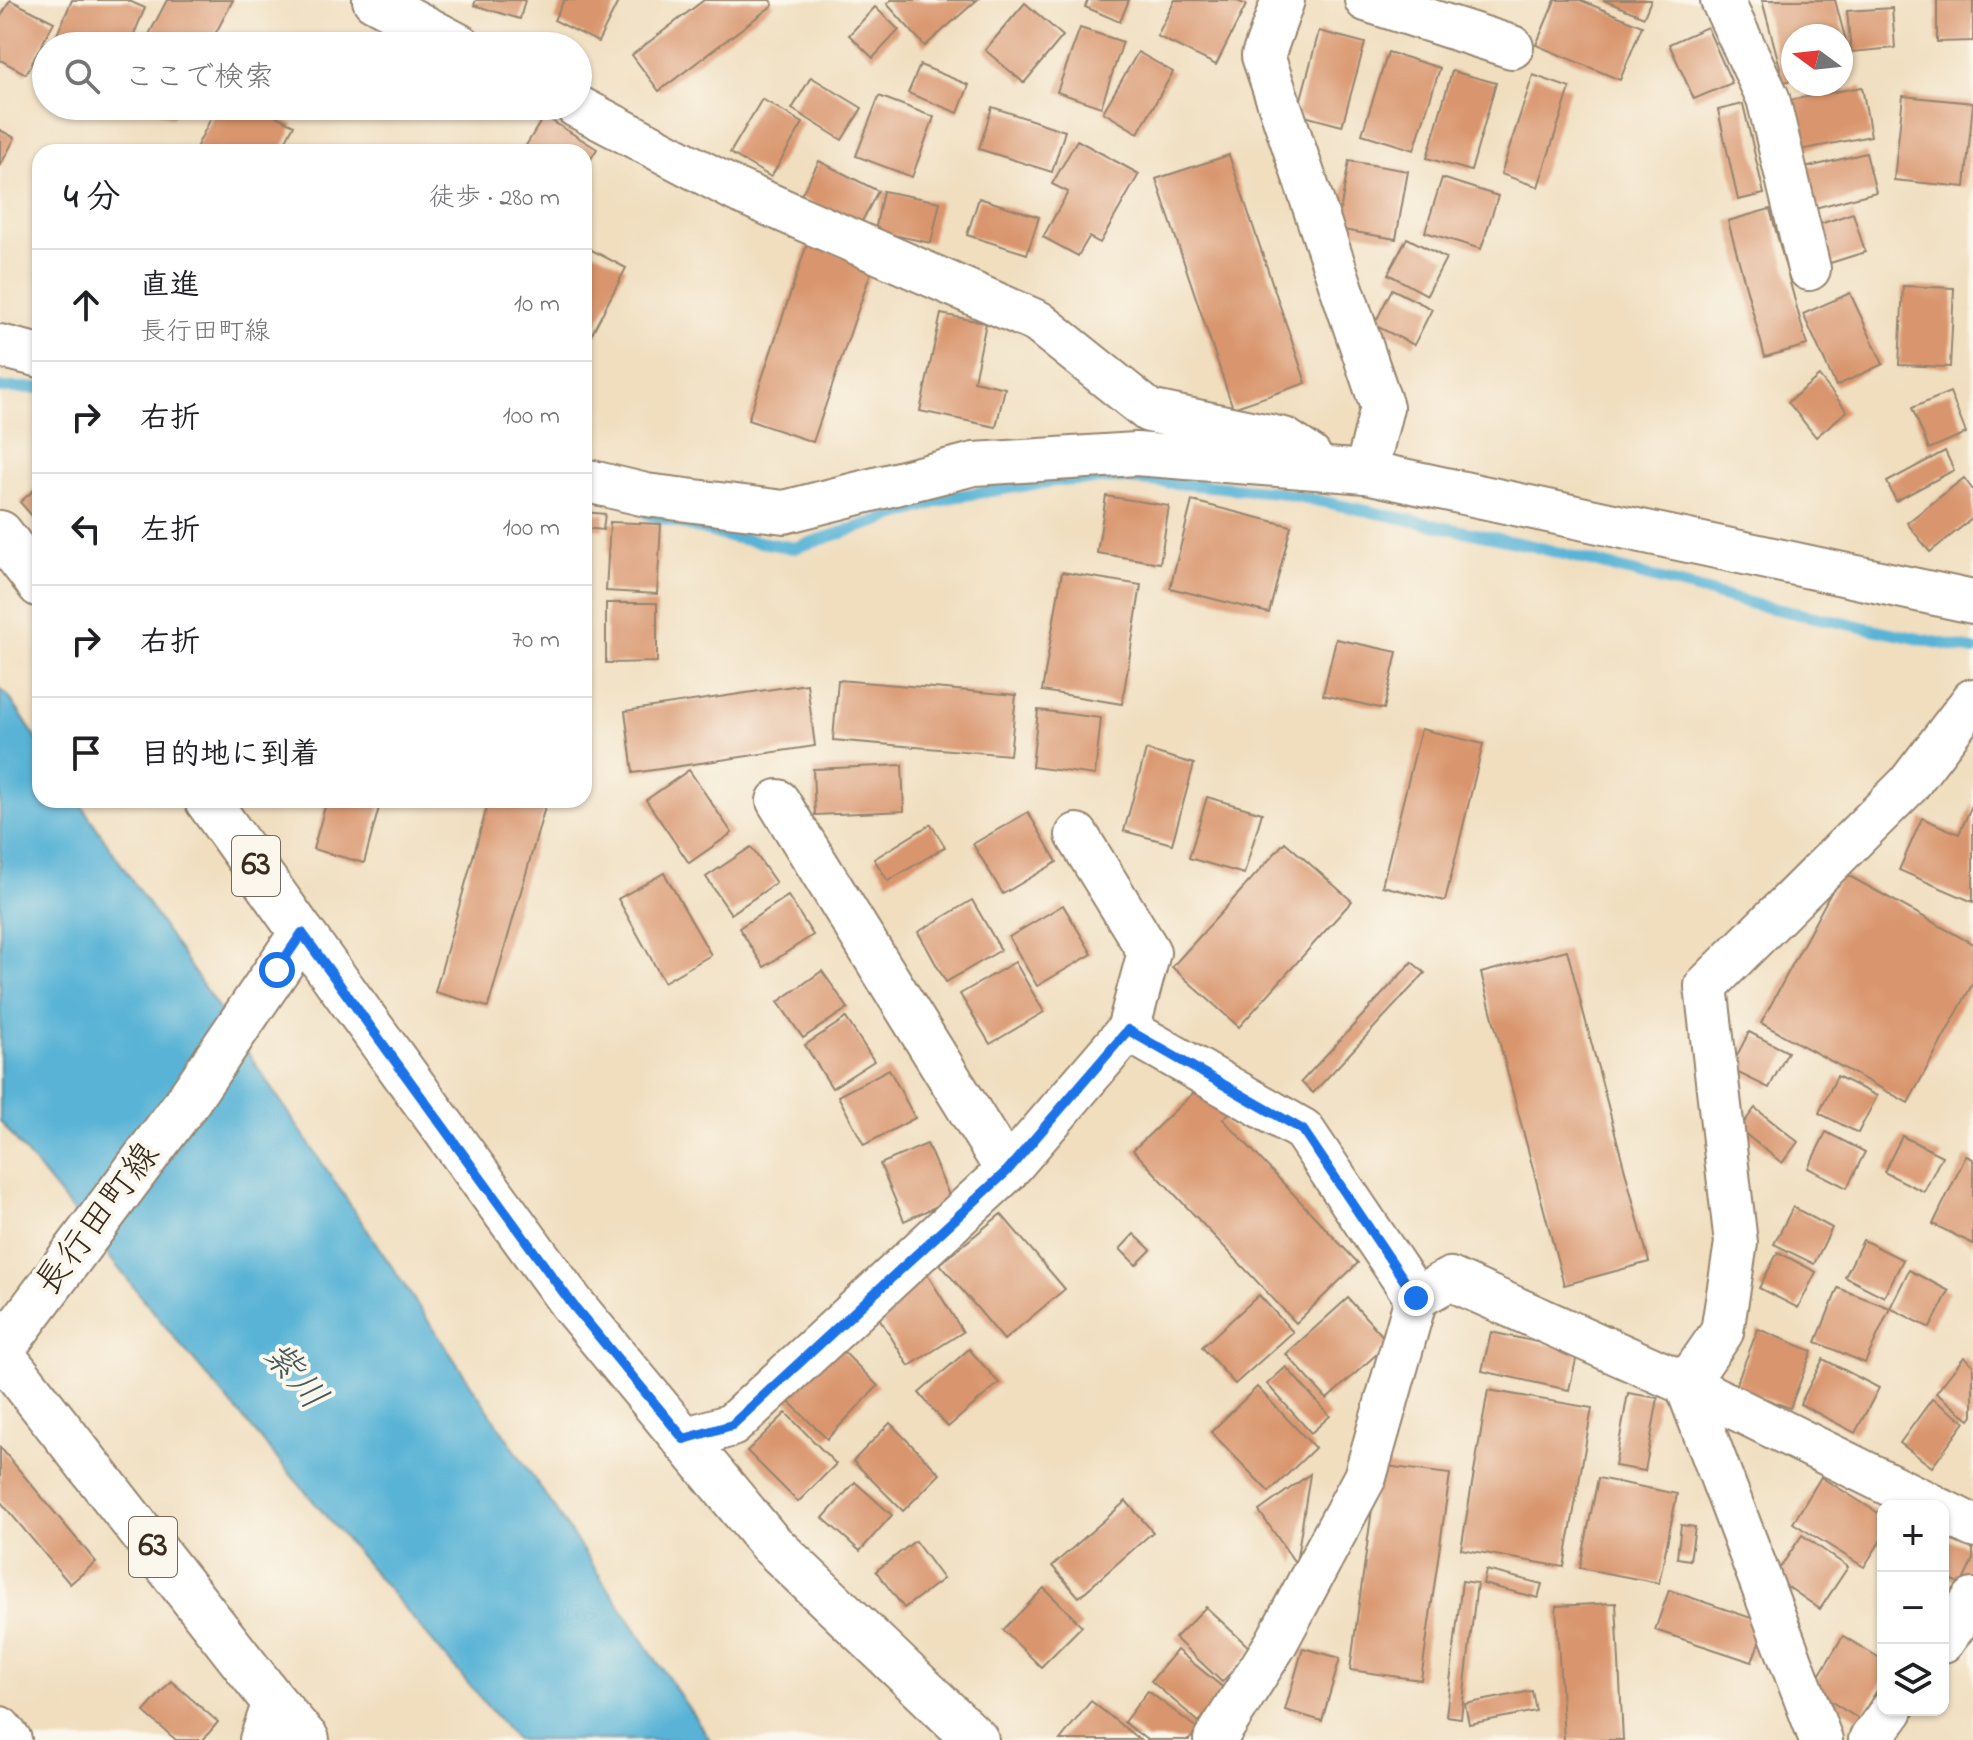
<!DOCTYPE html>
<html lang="ja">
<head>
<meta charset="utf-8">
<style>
  :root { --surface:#fff; --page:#f6f6f6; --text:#202124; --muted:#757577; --line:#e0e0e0 }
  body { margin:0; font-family:"Indie Flower","Klee One",sans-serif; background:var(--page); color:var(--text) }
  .controls { position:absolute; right:24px; bottom:24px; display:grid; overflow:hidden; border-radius:16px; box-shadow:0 2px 6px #0004 }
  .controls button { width:72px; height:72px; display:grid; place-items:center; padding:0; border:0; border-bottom:2px solid var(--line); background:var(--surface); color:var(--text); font:40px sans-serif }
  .compass { position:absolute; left:1781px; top:24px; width:72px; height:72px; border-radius:50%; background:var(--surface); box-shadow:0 2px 6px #0004; rotate:285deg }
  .stop { position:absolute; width:24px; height:24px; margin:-18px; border:6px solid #1a73e8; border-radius:50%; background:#fff }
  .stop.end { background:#1a73e8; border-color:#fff; box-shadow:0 2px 8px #0008 }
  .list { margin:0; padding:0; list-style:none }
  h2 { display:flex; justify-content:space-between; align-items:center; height:104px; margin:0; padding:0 32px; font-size:34px }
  h2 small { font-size:26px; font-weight:400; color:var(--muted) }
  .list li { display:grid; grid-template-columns:52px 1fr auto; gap:24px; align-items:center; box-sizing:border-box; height:112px; padding:0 32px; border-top:2px solid var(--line) }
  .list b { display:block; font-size:30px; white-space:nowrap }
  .list p { margin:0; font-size:26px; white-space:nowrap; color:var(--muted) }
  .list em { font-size:26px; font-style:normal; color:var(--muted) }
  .icon { flex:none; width:44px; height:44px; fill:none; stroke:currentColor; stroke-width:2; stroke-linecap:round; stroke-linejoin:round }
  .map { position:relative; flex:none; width:1973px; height:1740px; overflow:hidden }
  .search { position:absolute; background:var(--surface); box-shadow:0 2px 6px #0004; left:32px; top:32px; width:560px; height:88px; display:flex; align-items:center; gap:20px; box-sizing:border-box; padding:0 28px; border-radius:44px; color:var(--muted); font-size:30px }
  .panel { position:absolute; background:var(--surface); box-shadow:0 2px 6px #0004; left:32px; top:144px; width:560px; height:664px; border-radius:24px }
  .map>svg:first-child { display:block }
  .water { fill:#59b3d6; stroke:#4a6e7a; stroke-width:2 }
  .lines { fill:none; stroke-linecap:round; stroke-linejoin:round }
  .stream { stroke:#59b3d6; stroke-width:12 }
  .building { fill:#d9956d }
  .minor-casing { stroke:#96846e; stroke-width:46 }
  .tertiary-casing { stroke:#96846e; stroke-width:48 }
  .primary-casing { stroke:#96846e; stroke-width:48 }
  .minor { stroke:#fff; stroke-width:42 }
  .tertiary { stroke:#fff; stroke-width:44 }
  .primary { stroke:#fff; stroke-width:44 }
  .route { stroke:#1a73e8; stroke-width:10 }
  .labels { text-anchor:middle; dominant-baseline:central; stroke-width:8; stroke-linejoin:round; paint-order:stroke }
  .shield { fill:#fbf7ec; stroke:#75685c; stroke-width:2 }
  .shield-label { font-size:34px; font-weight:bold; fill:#3b2a1e }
  .street-label { font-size:36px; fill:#3b2a1e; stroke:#fbf7ec }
  .water-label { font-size:38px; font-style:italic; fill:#465a5e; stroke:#fbf7ec }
</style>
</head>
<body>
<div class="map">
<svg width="1973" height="1740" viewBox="0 0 1973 1740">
  <rect width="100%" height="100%" fill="#fbf7ec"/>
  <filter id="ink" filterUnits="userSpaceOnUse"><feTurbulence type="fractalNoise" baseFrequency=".0125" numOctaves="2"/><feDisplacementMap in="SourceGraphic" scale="16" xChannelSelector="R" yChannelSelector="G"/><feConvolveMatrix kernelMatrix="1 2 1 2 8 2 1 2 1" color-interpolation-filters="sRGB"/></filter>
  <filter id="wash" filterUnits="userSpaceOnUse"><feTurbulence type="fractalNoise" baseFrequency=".006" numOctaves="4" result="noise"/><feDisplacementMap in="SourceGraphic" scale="32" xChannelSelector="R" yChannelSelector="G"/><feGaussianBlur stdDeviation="1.8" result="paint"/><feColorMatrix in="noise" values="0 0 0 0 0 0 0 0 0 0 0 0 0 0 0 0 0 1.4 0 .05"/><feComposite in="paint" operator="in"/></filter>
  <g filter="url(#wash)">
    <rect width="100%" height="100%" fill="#f0debf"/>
    <polygon class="water" points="0,689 9,697 40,744 40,800 78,800 710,1740 516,1740 174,1337 0,1121"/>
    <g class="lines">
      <g class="stream">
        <polyline points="0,388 40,388"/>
        <polyline points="648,514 726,536 794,548 952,497 1053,481 1117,478 1277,492 1533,546 1757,605 1973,650"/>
      </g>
    </g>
    <g id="blocks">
      <g class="building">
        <polygon points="10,0 54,22 26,74 0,60 0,18"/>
        <polygon points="72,0 127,0 145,8 129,46 52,46"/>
        <polygon points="167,0 233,0 209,46 143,46"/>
        <polygon points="476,0 525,0 520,19 474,5"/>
        <polygon points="564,0 619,0 598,42 554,20"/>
        <polygon points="704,0 770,0 773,5 659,91 632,55"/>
        <polygon points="891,0 977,0 925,46 887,4"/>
        <polygon points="1088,0 1129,0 1120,22 1085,7"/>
        <polygon points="1175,0 1235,0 1246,5 1216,65 1157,36"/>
        <polygon points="1555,0 1580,0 1642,26 1620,80 1536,45"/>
        <polygon points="1603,0 1651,0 1644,17"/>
        <polygon points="1762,0 1835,0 1852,64 1841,67 1841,36 1793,36 1793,80 1784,82"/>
        <polygon points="1937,0 1973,0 1973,41 1937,42"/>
        <polygon points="1025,3 1063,36 1024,83 985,50"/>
        <polygon points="875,7 899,30 873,58 849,35"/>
        <polygon points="1892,8 1895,48 1851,52 1847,11"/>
        <polygon points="1707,27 1732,83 1694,99 1669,44"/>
        <polygon points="1080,28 1123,42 1101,107 1057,92"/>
        <polygon points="1319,31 1365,43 1342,126 1297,114"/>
        <polygon points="1138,52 1173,72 1138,133 1103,112"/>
        <polygon points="1388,52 1440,68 1414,150 1362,134"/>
        <polygon points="920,65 969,85 958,113 908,93"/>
        <polygon points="1452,71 1496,83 1471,171 1427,158"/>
        <polygon points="1533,75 1570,88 1538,187 1501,174"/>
        <polygon points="811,77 862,108 842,140 792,109"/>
        <polygon points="1862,87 1871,136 1800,150 1790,100"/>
        <polygon points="879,96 934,117 912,177 856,156"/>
        <polygon points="1903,96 1973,103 1965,187 1894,180"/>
        <polygon points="762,99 803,123 771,177 730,153"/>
        <polygon points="1743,104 1764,194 1738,200 1718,110"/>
        <polygon points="148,106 178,106 172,118"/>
        <polygon points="217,106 255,106 294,125 280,152 194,152"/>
        <polygon points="992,107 1065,131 1052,172 979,149"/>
        <polygon points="544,116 597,149 584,170 584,152 522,152"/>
        <polygon points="0,130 15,138 0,166"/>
        <polygon points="1077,140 1139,174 1100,243 1089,237 1078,256 1043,237 1068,192 1052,184"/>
        <polygon points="1866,153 1876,192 1811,209 1801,169"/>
        <polygon points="1229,155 1306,383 1233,408 1156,179"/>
        <polygon points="819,161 878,191 859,227 800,197"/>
        <polygon points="1349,161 1408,171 1396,239 1337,229"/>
        <polygon points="1442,178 1498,196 1481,249 1425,232"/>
        <polygon points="883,191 940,202 931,243 875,231"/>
        <polygon points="979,198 1039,217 1027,254 967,235"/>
        <polygon points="1770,209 1807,345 1765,357 1728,221"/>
        <polygon points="1853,213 1865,252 1824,265 1811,227"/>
        <polygon points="1407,238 1446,258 1427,295 1388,274"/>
        <polygon points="807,244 873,266 813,442 748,420"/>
        <polygon points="584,246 626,268 587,343 584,341"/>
        <polygon points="1903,286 1954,288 1950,367 1899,365"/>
        <polygon points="1392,289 1432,309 1414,345 1374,325"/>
        <polygon points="1850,293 1883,364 1836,386 1803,314"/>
        <polygon points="941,314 986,323 974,381 1005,388 996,427 920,411"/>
        <polygon points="1819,376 1847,411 1816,437 1788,402"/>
        <polygon points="1950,392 1966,433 1929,449 1912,408"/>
        <polygon points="1945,451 1954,470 1896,501 1887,482"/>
        <polygon points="1964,478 1973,490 1973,518 1930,552 1907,523"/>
        <polygon points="40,485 40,525 20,502"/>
        <polygon points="1106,496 1169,506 1160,563 1097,553"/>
        <polygon points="1192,501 1291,526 1269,613 1170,588"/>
        <polygon points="584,512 605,514 603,530 584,528"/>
        <polygon points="610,522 661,524 657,594 606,591"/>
        <polygon points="1062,572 1141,585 1122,704 1042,691"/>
        <polygon points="606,603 657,603 657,662 606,663"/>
        <polygon points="1336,639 1397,652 1384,709 1323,695"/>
        <polygon points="838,680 1016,695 1010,755 833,740"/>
        <polygon points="807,684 815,746 633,773 625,711"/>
        <polygon points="1038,710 1101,718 1095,775 1032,767"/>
        <polygon points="1421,729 1483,744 1445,901 1382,886"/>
        <polygon points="1146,750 1194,764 1172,844 1124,831"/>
        <polygon points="902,765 904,811 815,815 813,769"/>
        <polygon points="689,770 732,833 689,863 646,800"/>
        <polygon points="1207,797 1262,813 1244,874 1189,858"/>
        <polygon points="327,800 381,800 364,863 313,849"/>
        <polygon points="489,800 547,800 488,1007 435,992"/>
        <polygon points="1973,803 1973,902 1899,870 1922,818 1959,834"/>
        <polygon points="1028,812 1057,862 1003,894 973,844"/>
        <polygon points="931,824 945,847 888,881 874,859"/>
        <polygon points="1285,842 1352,901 1239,1027 1172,967"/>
        <polygon points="751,847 776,883 731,914 706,877"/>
        <polygon points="1842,872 1973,944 1973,983 1908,1103 1761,1023"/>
        <polygon points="664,873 711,955 664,982 618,899"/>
        <polygon points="788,896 813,935 764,967 739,928"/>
        <polygon points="972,900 1001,950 946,982 918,932"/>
        <polygon points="1063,905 1092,954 1037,986 1009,937"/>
        <polygon points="1567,950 1649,1262 1564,1285 1481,973"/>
        <polygon points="1015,962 1044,1012 990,1044 960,994"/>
        <polygon points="1412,962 1425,973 1313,1093 1301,1082"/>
        <polygon points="822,971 848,1008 803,1038 778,1002"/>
        <polygon points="846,1018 874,1061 832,1088 805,1045"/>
        <polygon points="1749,1032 1788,1052 1769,1088 1730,1069"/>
        <polygon points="889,1069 915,1118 864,1145 838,1096"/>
        <polygon points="1837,1076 1877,1096 1858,1133 1819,1113"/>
        <polygon points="1209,1078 1236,1107 1223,1119 1358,1263 1296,1323 1133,1150"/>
        <polygon points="1755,1108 1798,1142 1782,1163 1739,1129"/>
        <polygon points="1826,1132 1865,1152 1847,1188 1808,1168"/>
        <polygon points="1902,1136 1942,1156 1924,1192 1884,1172"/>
        <polygon points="927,1144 951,1200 904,1221 880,1164"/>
        <polygon points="1966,1156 1973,1159 1973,1244 1933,1224"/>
        <polygon points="1793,1207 1832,1228 1814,1264 1774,1244"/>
        <polygon points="1001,1214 1065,1289 1004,1340 940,1264"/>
        <polygon points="1134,1234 1151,1250 1136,1265 1120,1249"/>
        <polygon points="1863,1240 1903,1260 1884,1297 1845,1277"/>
        <polygon points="1778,1252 1816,1272 1798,1308 1759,1288"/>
        <polygon points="1909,1270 1949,1291 1930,1328 1890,1308"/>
        <polygon points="927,1274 963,1332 909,1366 873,1308"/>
        <polygon points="1838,1288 1890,1308 1865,1363 1816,1342"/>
        <polygon points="1259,1295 1293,1332 1235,1384 1202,1347"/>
        <polygon points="1348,1298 1389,1343 1327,1399 1286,1354"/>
        <polygon points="1758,1329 1812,1351 1790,1408 1735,1387"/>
        <polygon points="1491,1332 1578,1351 1569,1390 1482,1371"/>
        <polygon points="837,1345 878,1386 827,1439 785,1398"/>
        <polygon points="969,1349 999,1383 948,1427 919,1393"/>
        <polygon points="1964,1357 1973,1365 1973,1416 1970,1420 1936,1393"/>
        <polygon points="1823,1359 1879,1388 1855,1433 1800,1404"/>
        <polygon points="1286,1367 1330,1416 1311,1433 1267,1384"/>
        <polygon points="1257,1387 1315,1448 1269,1492 1211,1432"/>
        <polygon points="1488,1390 1592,1408 1564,1567 1461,1549"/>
        <polygon points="1628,1393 1658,1398 1645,1471 1615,1466"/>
        <polygon points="1932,1399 1965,1422 1932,1467 1900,1443"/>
        <polygon points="786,1413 836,1464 798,1502 747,1451"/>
        <polygon points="890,1423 940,1474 903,1511 853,1461"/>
        <polygon points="0,1447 96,1562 70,1584 0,1501"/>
        <polygon points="1378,1465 1450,1474 1421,1680 1350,1670"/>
        <polygon points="1310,1474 1296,1564 1259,1511"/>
        <polygon points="1821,1477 1883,1516 1883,1537 1864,1567 1793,1523"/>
        <polygon points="1598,1478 1677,1494 1659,1583 1580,1568"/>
        <polygon points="855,1482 892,1515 860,1551 823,1518"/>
        <polygon points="1126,1501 1153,1532 1079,1597 1052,1566"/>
        <polygon points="1681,1525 1695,1527 1690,1560 1677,1558"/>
        <polygon points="1802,1535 1848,1567 1820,1609 1774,1577"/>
        <polygon points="1943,1537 1973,1549 1973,1559 1962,1584 1943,1576"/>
        <polygon points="915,1541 943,1579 904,1608 876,1571"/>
        <polygon points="1486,1570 1542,1584 1538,1598 1483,1584"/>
        <polygon points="1462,1581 1477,1583 1461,1718 1446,1716"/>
        <polygon points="1044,1588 1082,1626 1041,1667 1003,1630"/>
        <polygon points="1669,1590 1766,1623 1752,1662 1655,1630"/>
        <polygon points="1616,1603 1623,1740 1564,1740 1556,1606"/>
        <polygon points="1206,1607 1252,1650 1222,1682 1175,1638"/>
        <polygon points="1843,1636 1883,1660 1883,1681 1859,1719 1811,1689"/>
        <polygon points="1303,1648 1340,1658 1322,1721 1285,1710"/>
        <polygon points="1177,1650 1226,1690 1199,1722 1151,1681"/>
        <polygon points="171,1681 218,1722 203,1740 176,1740 144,1712"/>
        <polygon points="1148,1691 1198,1729 1189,1740 1147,1740 1124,1722"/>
        <polygon points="1532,1691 1536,1711 1469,1724 1465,1704"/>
        <polygon points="1091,1701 1140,1740 1060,1740"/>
      </g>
    </g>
  </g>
  <g filter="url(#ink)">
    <use href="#blocks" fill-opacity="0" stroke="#96846e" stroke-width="2"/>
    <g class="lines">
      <defs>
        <g id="minor">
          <polyline points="374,0 461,46"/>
          <polyline points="1283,0 1263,56 1382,407 1366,472"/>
          <polyline points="1366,0 1512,47"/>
          <polyline points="1722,0 1768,98 1809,269"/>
          <polyline points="576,106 736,190 1038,322 1149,411 1284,439 1310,456"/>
          <polyline points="0,346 40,356"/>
          <polyline points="584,480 646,495 784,512 974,464 1136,454 1366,472 1973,602"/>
          <polyline points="1128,1030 1303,1130 1416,1298"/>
          <polyline points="1007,1171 1128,1030 1149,952 1077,835"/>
          <polyline points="684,1439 732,1425 1007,1171 778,801"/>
          <polyline points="1943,1511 1973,1526"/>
          <polyline points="1943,1641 1973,1600"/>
          <polyline points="0,1728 10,1740"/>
          <polyline points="261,1740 274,1702"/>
          <polyline points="1215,1740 1275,1645 1365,1477 1416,1298 1450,1279 1686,1384 1933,1506"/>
          <polyline points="1821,1740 1686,1384 1722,1332 1736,1243 1706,986 1908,785 1973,700"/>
          <polyline points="1870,1740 1892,1710"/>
        </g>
        <polyline id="tertiary" points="302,933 572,1304 769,1542 976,1740"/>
        <g id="primary">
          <polyline points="0,533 40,585"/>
          <polyline points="207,800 302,933 187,1102 0,1352 274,1702 307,1740"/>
        </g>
      </defs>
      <use href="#minor" class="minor-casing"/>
      <use href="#tertiary" class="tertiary-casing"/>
      <use href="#primary" class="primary-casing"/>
      <use href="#minor" class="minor"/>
      <use href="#tertiary" class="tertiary"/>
      <use href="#primary" class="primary"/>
    </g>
  </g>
  <g class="lines" filter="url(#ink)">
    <polyline class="route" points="277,970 302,933 572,1304 684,1439 732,1425 1007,1171 1128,1030 1303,1130 1416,1298"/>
  </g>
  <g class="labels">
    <g class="shield">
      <rect x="232" y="836" width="48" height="60" rx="6"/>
      <rect x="129" y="1517" width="48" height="60" rx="6"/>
    </g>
    <g class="shield-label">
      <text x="256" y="866">63</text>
      <text x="153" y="1547">63</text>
    </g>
    <g class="street-label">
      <text transform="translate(99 1220) rotate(-53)">長行田町線</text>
    </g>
    <g class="water-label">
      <text transform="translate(293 1377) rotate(50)">紫川</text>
    </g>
  </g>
</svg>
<div class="controls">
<button>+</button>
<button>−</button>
<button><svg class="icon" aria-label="layers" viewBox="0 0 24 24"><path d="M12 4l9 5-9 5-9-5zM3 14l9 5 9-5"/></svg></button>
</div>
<svg class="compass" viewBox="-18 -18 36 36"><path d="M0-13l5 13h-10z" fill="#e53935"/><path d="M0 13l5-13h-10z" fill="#757577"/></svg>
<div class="stop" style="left:277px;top:970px"></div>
<div class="stop end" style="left:1416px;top:1298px"></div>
<div class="search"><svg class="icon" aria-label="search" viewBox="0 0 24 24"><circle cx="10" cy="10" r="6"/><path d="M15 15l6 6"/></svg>ここで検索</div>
<section class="panel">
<h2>4 分<small>徒歩 · 280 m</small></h2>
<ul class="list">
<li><svg class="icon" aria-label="ahead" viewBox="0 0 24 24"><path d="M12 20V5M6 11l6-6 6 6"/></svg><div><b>直進</b><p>長行田町線</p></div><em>10 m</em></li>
<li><svg class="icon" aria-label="right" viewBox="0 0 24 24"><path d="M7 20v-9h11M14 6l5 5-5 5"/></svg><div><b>右折</b></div><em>100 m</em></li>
<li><svg class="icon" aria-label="left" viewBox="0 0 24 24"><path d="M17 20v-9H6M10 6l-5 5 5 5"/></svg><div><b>左折</b></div><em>100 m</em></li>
<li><svg class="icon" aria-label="right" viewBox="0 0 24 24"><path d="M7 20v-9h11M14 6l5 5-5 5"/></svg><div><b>右折</b></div><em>70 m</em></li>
<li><svg class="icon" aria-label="arrive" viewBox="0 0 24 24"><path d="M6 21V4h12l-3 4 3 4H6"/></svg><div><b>目的地に到着</b></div></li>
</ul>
</section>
</div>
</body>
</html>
